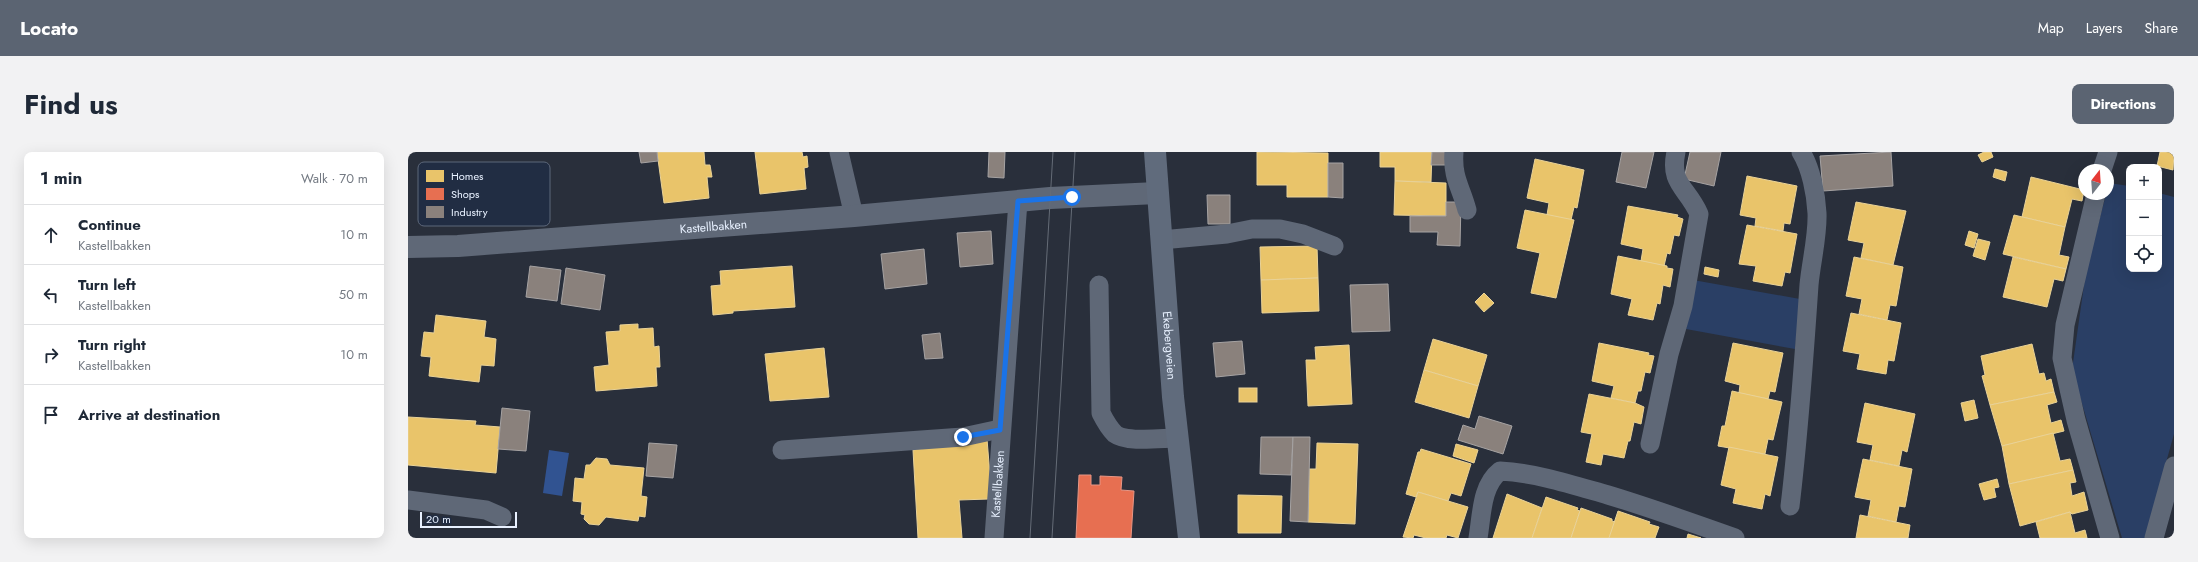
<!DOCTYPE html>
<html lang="en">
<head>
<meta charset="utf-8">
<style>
  :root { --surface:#fff; --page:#f2f2f3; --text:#1f2937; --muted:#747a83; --line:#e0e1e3; --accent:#5b6472 }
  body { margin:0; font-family:Jost,sans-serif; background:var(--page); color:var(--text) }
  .controls { position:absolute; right:12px; top:12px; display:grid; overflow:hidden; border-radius:8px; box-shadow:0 4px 16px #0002 }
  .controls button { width:36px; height:36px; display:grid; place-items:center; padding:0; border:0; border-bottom:1px solid var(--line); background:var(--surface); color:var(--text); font:20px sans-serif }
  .compass { position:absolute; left:1670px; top:12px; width:36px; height:36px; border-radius:50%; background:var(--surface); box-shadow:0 4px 16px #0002; rotate:17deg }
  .scale { position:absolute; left:12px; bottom:10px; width:97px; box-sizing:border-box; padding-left:4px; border:2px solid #e8f1ff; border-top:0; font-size:11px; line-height:14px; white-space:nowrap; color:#e8f1ff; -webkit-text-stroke:3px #212d43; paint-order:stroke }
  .stop { position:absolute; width:12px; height:12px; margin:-9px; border:3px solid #1a73e8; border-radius:50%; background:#fff }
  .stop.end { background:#1a73e8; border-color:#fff; box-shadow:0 1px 4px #0008 }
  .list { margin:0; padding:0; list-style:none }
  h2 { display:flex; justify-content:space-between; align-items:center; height:52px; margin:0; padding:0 16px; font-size:17px }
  h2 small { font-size:13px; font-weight:400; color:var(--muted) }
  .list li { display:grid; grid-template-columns:26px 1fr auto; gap:12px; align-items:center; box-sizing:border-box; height:60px; padding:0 16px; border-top:1px solid var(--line) }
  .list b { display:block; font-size:15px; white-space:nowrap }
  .list p { margin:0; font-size:13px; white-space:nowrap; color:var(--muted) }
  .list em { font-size:13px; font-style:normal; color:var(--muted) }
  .icon { flex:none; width:22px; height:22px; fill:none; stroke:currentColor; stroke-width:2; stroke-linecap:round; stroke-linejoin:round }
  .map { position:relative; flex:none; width:1766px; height:386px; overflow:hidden; border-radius:8px }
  header { display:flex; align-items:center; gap:24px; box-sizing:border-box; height:56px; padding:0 20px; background:var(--accent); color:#fff }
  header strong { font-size:19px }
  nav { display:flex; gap:22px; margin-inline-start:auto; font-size:14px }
  .intro { display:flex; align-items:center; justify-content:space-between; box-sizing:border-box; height:96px; padding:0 24px }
  h1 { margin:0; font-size:28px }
  .button { padding:10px 18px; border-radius:8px; background:var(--accent); color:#fff; font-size:14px; font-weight:700 }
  main { display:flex; gap:24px; padding:0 24px }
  aside { flex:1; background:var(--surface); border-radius:8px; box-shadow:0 4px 16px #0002 }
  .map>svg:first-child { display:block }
  .green { fill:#2a3f65 }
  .water { fill:#315391 }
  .homes { fill:#e9c46a; stroke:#e9d297 }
  .shops { fill:#e76f51; stroke:#e79685 }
  .industry { fill:#8a817c; stroke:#a6a3a3 }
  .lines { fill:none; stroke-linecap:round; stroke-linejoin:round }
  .lane { stroke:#5f6877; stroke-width:19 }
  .street { stroke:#5f6877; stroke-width:22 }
  .secondary { stroke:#606b7c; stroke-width:22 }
  .tram { stroke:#656c77; stroke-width:1 }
  .route { stroke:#1a73e8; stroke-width:5 }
  .labels { text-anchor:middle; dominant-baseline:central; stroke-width:4; stroke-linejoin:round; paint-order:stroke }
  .street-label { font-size:12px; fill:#e8f1ff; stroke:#212d43 }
  .key { fill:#212d43; stroke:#5d687b; stroke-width:1 }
  .key-label { font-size:11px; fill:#e8f1ff }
</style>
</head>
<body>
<header>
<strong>Locato</strong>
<nav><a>Map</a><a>Layers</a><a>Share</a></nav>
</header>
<div class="intro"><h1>Find us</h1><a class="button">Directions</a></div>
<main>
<aside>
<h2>1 min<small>Walk · 70 m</small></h2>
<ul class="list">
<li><svg class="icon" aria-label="ahead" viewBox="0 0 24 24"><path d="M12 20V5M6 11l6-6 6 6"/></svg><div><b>Continue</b><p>Kastellbakken</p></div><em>10 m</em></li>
<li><svg class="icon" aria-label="left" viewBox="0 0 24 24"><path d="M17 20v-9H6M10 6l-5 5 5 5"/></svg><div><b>Turn left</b><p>Kastellbakken</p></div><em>50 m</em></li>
<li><svg class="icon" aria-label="right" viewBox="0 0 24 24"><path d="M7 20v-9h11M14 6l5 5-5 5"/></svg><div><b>Turn right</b><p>Kastellbakken</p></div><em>10 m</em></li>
<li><svg class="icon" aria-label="arrive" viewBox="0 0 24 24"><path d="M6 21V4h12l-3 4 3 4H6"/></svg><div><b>Arrive at destination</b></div></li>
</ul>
</aside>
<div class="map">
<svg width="1766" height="386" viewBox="0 0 1766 386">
  <rect width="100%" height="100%" fill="#292f3b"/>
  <g class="green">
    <polygon points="1701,31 1721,34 1721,117 1751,117 1751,41 1766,45 1766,282 1737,386 1714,386 1664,218 1678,119"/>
    <polygon points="1285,128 1392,147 1387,197 1278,177"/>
  </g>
  <polygon class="water" points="141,298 161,301 154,344 135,341"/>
  <g class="homes">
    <polygon points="249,0 296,0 297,13 302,13 304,25 299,25 301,46 256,51"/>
    <polygon points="347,0 394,0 395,5 399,4 400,15 396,16 398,37 352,42"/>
    <polygon points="849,0 920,1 920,45 879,45 879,33 849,33"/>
    <polygon points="972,0 1024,0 1023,30 987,29 987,15 972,15"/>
    <polygon points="1576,0 1583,0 1585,5 1574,10 1570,3"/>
    <polygon points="1752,0 1766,0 1765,18 1749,14"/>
    <polygon points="1127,7 1176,18 1169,56 1166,55 1163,68 1139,63 1141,51 1119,46"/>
    <polygon points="1587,17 1599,20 1597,29 1585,25"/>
    <polygon points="1339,24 1389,34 1382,72 1376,71 1375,79 1347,74 1348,66 1332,63"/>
    <polygon points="1623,25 1676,38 1674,49 1664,47 1657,75 1614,65"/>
    <polygon points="987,29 1038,31 1038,64 986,63"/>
    <polygon points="1448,50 1498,59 1485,113 1453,106 1456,91 1440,88"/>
    <polygon points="1220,54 1270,63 1269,65 1275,67 1271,84 1266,83 1262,102 1259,101 1256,114 1233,109 1235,97 1213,92"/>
    <polygon points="1117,58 1166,68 1148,146 1123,141 1132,101 1109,96"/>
    <polygon points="1606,63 1657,75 1651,103 1661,105 1658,117 1595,102"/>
    <polygon points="1339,73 1389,82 1382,121 1377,120 1374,134 1345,129 1348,114 1331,112"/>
    <polygon points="1561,79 1570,82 1566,96 1557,93"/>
    <polygon points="1570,87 1582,90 1577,108 1565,104"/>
    <polygon points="909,94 910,126 853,128 852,95"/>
    <polygon points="1210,104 1259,114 1259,116 1265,117 1262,135 1255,133 1252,152 1249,151 1245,168 1220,163 1224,147 1203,142"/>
    <polygon points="1446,105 1495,115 1488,154 1482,153 1479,168 1451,162 1454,147 1438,144"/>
    <polygon points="1605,105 1658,117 1655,129 1646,127 1639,155 1595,145"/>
    <polygon points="384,114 387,155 325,159 325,161 305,163 303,134 313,133 312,119"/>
    <polygon points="1297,115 1311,118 1310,125 1296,122"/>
    <polygon points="910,126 911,159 854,161 853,128"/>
    <polygon points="1076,141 1086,151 1076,160 1067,150"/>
    <polygon points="1443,161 1493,171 1486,209 1480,208 1478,222 1449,217 1452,202 1435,199"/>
    <polygon points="28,163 78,169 76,185 88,187 86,214 73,213 71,230 21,224 23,205 13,204 16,180 26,181"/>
    <polygon points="230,172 230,177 245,176 246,195 251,194 252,215 248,215 249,234 188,239 186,215 201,213 198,180 212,179 212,173"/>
    <polygon points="1025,187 1079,203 1070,234 1016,218"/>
    <polygon points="1191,191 1241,201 1240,203 1246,204 1242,221 1237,220 1233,239 1230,239 1227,251 1203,246 1206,234 1184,229"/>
    <polygon points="1325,191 1375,201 1367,240 1362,239 1360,247 1331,241 1332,233 1317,229"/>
    <polygon points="1624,192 1631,222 1636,221 1638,229 1643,227 1646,240 1582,253 1574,224 1577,223 1573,204"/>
    <polygon points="941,193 944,252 900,254 898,208 908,208 907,195"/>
    <polygon points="416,196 421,245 362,249 357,202"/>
    <polygon points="1016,218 1070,234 1061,266 1007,250"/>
    <rect x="831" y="236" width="18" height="14"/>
    <polygon points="1324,239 1374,250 1365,288 1360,287 1357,302 1310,294 1314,274 1317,274"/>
    <polygon points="1646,240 1649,250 1639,253 1643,271 1653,268 1656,279 1594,294 1582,253"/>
    <polygon points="1181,242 1227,251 1236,255 1233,272 1226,270 1222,289 1220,289 1216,306 1195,302 1193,313 1178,310 1184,282 1173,280"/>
    <polygon points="1566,248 1570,266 1557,269 1553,251"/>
    <polygon points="1457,251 1507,262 1499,300 1494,298 1491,314 1462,308 1465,293 1449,290"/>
    <polygon points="0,265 68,269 67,273 92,275 88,321 0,313"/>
    <polygon points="1645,281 1652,309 1662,307 1665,318 1601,332 1594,294"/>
    <polygon points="579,287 583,336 581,347 551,348 554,386 510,386 505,298"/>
    <polygon points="909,291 950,292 947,372 900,370 901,317 908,317"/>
    <polygon points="1048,292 1070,298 1066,311 1045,304"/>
    <polygon points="1321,295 1370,305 1362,344 1357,342 1354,357 1325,351 1328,337 1313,333"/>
    <polygon points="1013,297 1063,312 1053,344 1043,341 1040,349 1010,340 1008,345 998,342 1010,300 1012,300"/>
    <polygon points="188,306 199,307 202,313 236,316 233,344 239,345 237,365 231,364 230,369 198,365 191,373 181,372 176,367 177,363 173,362 174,350 165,349 167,326 176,327 178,313 182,313"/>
    <polygon points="1455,307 1504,317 1497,355 1491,354 1488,370 1460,364 1463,348 1447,345"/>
    <polygon points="1665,318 1668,330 1662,331 1664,344 1676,340 1680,358 1664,362 1662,360 1612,374 1601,332"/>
    <polygon points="1589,327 1591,335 1586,336 1588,345 1576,348 1571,332"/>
    <polygon points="1010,340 1060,355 1050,386 1039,383 1038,386 1018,386 1006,383 1005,386 995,385"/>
    <polygon points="1099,342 1134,356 1124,386 1085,386"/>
    <polygon points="830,343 874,344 873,381 830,381"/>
    <polygon points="1138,345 1170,356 1169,358 1172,359 1163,386 1124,386"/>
    <polygon points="1173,356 1204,367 1204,369 1207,370 1201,386 1163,386"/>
    <polygon points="1210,359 1242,370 1241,372 1251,375 1247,386 1201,386"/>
    <polygon points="1662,360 1667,381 1677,378 1679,386 1632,386 1628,370"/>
    <polygon points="1452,363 1502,373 1500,386 1448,386"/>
    <polygon points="1280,382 1293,386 1279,386"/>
  </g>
  <polygon class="shops" points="671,323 683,323 683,333 692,333 692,324 714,325 713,338 726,339 723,386 668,386"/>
  <g class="industry">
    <polygon points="231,0 249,0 250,9 233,11"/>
    <polygon points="581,0 597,0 596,26 580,25"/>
    <polygon points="1024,0 1038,0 1038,13 1023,13"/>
    <polygon points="1214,0 1246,0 1238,36 1208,30"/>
    <polygon points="1282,0 1313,0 1306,34 1276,27"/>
    <polygon points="1483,0 1485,34 1415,39 1412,4"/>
    <polygon points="920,11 935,11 935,46 920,45"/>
    <polygon points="799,43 822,43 822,72 800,72"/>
    <polygon points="1038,50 1053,50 1052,94 1029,93 1030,80 1002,80 1002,64 1038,64"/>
    <polygon points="583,79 585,112 552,115 549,81"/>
    <polygon points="516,97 519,132 477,137 473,102"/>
    <polygon points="122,114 153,118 149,149 118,145"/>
    <polygon points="158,116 197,123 192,158 153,152"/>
    <polygon points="980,132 982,179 944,180 942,133"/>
    <polygon points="532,181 535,206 517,207 514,183"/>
    <polygon points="834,189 837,222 808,225 805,191"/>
    <polygon points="94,256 122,259 118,299 90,297"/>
    <polygon points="1071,264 1104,274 1095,302 1050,288 1055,273 1067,277"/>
    <polygon points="853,285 885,285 883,323 852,322"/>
    <polygon points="885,285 902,285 900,370 882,369"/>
    <polygon points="241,291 269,293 265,326 238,324"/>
  </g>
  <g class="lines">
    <g class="lane">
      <polyline points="431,0 446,64"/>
      <path d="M1046,0C1044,26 1053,35 1059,58"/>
      <polyline points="1694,18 1700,0"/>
      <polyline points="1688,42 1657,173 1654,206 1668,268 1702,386"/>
      <polyline points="753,88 819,82 844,77 872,77 895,82 926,94"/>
      <path d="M691,133L693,261C697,269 701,276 707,282C719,291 754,286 769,286"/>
      <path d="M1242,292L1261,202L1275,154L1291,62C1279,35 1261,32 1268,0"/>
      <polyline points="374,298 555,285 592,277"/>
      <polyline points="0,348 78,358 94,365"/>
      <path d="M1382,354C1391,280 1396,207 1401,133C1403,110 1410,84 1409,61C1408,42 1403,16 1393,0"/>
      <path id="s1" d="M586,386L610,49"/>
      <path d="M1070,386C1074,363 1073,334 1092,319C1129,321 1165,333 1200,343C1243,356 1285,371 1327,386"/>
      <polyline points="1746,386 1766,314"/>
    </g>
    <path class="street" id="s2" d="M0,95L50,94L446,64L642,46L749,41"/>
    <path class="secondary" id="s3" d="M747,0L765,245L781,386"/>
    <g class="tram">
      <polyline points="622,386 645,0"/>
      <polyline points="644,386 667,0"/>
    </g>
  </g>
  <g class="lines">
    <polyline class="route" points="555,285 592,278 610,49 664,45"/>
  </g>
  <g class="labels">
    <g class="street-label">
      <text stroke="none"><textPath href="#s2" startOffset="306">Kastellbakken</textPath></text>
      <text stroke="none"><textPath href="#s3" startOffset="194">Ekebergveien</textPath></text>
      <text stroke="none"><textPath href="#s1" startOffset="54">Kastellbakken</textPath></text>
    </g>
  </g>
  <rect x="10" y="10" width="132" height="64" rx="6" class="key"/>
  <rect x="18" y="18" width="18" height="12" fill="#e9c46a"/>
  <rect x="18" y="36" width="18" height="12" fill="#e76f51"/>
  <rect x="18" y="54" width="18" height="12" fill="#8a817c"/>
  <g class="key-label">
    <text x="43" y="28">Homes</text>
    <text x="43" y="46">Shops</text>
    <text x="43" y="64">Industry</text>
  </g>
</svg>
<div class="controls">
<button>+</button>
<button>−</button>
<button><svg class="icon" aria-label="locate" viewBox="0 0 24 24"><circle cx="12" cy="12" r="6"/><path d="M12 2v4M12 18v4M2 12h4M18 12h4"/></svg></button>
</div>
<svg class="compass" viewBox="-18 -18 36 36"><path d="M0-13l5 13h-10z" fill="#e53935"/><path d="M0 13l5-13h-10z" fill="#747a83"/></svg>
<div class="scale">20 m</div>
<div class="stop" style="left:664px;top:45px"></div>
<div class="stop end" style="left:555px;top:285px"></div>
</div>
</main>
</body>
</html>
